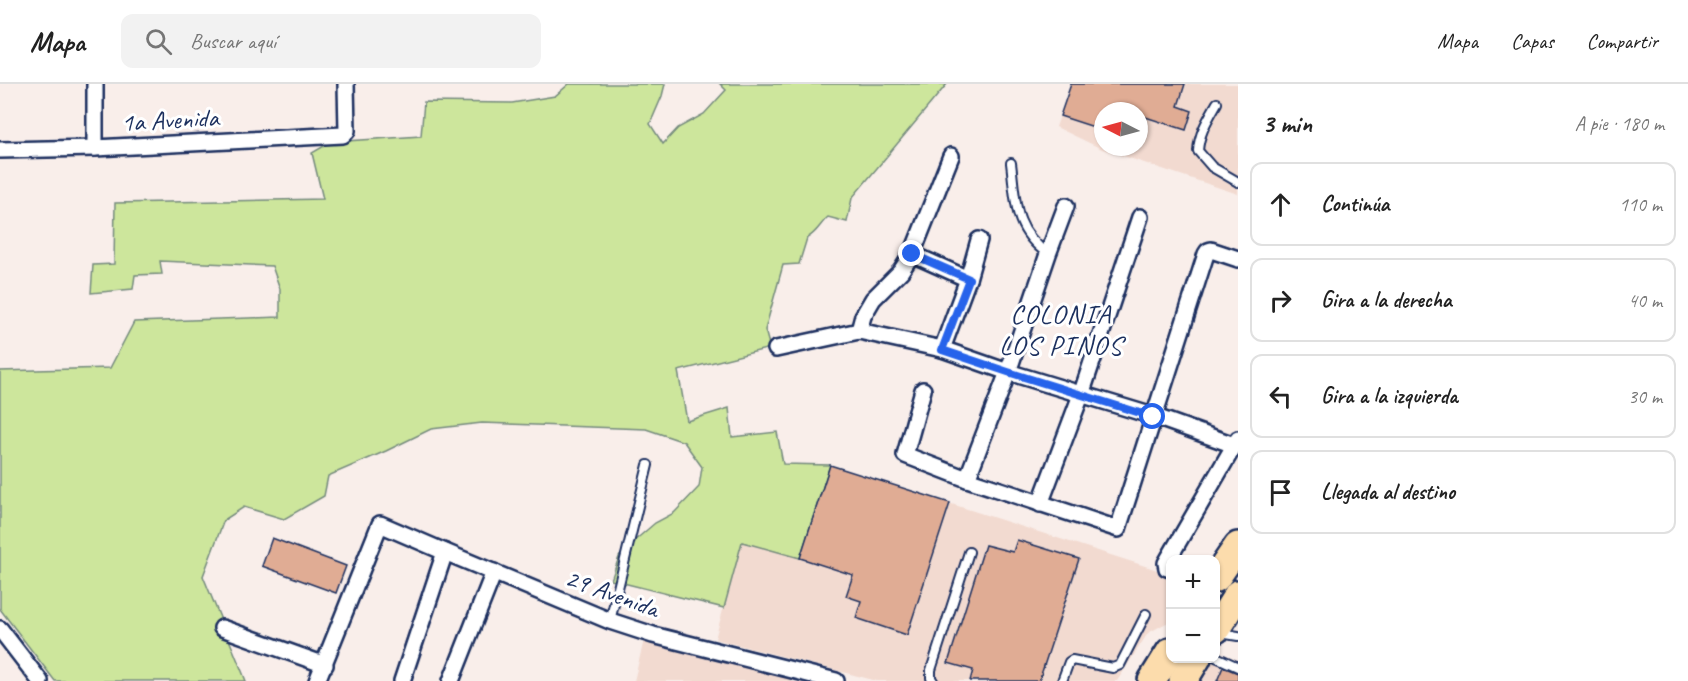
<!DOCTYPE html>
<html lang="es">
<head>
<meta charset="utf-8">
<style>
  :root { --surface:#fff; --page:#f2f2f2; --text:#222; --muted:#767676; --line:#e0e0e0 }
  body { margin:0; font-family:Caveat,sans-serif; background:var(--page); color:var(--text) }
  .controls { position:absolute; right:18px; bottom:18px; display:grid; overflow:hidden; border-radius:12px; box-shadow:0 2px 4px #0004 }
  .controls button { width:54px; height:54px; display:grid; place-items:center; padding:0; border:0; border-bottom:2px solid var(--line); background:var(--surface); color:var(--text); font:30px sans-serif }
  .compass { position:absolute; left:1094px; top:18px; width:54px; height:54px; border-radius:50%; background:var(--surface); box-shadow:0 2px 4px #0004; rotate:276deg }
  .stop { position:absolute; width:18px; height:18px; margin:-14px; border:4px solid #2563eb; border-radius:50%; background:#fff }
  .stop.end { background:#2563eb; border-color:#fff; box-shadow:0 2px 6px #0008 }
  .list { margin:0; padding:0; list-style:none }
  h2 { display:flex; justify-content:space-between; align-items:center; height:78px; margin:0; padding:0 24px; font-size:26px }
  h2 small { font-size:20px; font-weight:400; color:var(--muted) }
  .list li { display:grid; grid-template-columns:39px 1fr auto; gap:18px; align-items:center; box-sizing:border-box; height:84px; margin:0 12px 12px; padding:0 12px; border:2px solid var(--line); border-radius:12px }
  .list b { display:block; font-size:22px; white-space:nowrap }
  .list em { font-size:20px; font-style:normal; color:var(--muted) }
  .icon { flex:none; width:33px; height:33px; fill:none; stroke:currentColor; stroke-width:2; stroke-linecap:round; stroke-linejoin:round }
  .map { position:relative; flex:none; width:1238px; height:597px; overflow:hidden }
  header { display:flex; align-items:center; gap:36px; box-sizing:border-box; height:84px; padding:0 30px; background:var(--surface); border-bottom:2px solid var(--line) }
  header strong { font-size:28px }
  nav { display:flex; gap:33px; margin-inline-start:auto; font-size:21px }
  .search { width:420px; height:54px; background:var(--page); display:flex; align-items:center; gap:15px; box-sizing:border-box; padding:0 21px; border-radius:12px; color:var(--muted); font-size:22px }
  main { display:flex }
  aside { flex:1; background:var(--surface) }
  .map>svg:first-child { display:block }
  .built { fill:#f2dad0; fill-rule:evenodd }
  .green { fill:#cde69c; stroke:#748a7d; stroke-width:1.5 }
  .building { fill:#e0ac94; stroke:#1b2f5e; stroke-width:1.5 }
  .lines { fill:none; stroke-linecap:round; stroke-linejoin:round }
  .lane-casing { stroke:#1b2f5e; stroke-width:12 }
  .street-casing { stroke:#1b2f5e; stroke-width:20 }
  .highway-casing { stroke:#1b2f5e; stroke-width:32 }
  .lane { stroke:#fff; stroke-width:8 }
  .street { stroke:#fff; stroke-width:15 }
  .highway { stroke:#fcdcac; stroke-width:27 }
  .route { stroke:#2563eb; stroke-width:8 }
  .labels { text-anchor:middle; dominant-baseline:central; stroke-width:6; stroke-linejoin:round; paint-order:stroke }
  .street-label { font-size:26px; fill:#1b2f5e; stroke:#fff }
  .neighbourhood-label { font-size:27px; letter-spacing:1.5px; fill:#1b2f5e; stroke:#fff }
</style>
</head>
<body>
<header>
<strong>Mapa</strong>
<div class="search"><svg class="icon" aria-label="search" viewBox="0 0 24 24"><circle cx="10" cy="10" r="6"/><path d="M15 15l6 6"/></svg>Buscar aquí</div>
<nav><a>Mapa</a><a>Capas</a><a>Compartir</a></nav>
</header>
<main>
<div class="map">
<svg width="1238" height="597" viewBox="0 0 1238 597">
  <rect width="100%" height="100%" fill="#f9eeea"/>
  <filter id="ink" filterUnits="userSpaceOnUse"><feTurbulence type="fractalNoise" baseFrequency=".0167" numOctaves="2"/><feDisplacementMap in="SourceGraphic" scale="12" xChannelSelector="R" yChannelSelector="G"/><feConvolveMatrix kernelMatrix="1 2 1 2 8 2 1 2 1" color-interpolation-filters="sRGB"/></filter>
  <g filter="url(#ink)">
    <g class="built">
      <path d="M1071,0H1238V110L1102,65L1056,43ZM1103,27H1139V63H1103Z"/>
      <polygon points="830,381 1170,490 1170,537 1148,549 1117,597 877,597 715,555 742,457 800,474"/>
      <polygon points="644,556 797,597 634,597"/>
      <polygon points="1218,567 1238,576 1238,597 1199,597"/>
    </g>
    <path class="green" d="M569,0H665L662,12L650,40L663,60L678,44L704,30L726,6L720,0H947L852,114L847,138L828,133C820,140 817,149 807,154L799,180L783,181L765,246L770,264L678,287L687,337L729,324L732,353L777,348L783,380L830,381L800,474L742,458L724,524L611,496L619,473L626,464L655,439L674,429L699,403L702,383L684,358L646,345L482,339L431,345L386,367L328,392L324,412L284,435L244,423L224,436L203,492L246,597H55L0,525V287L110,284L134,238L280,233V205L272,182L160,177L162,190L135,191L133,205L91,209L93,181L114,180L115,119L323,115L312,69L331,58L421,52L424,18L512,19L555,12Z"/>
    <g class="building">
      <polygon points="1071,0 1185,0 1178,22 1192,27 1186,46 1139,31 1139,27 1103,27 1103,46 1060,32"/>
      <polygon points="830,381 950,419 907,551 856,534 861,517 846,512 853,491 800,474"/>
      <polygon points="272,454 346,482 336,509 262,482"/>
      <polygon points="1017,456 1079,475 1039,597 970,597 973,586 948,579 985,461 1013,468"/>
      <polygon points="1223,583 1238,589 1238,597 1217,597"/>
    </g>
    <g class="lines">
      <defs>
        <g id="lane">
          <path d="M1217,19C1208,35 1199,49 1198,67L1212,83L1238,98"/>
          <path d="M1011,79C1016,118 1013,145 1048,170"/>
          <polyline points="610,537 648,381"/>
          <polyline points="1220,549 1238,552"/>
          <polyline points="1216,573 1238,583"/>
          <polyline points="933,597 931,594 931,586 969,468"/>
          <polyline points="1062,597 1069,578 1072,576 1113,584 1120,581 1146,530"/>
        </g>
        <g id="street">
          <polyline points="95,64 95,0"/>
          <polyline points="0,66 95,64 343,51 347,47 346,0"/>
          <polyline points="912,170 968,195"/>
          <polyline points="859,247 863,232 873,215 901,187 912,170 951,72"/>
          <polyline points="776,265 859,247 942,265 1008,288 1153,332 1234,361"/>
          <polyline points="942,265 968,195 979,156"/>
          <polyline points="923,306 905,371 967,395 1118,445 1206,170 1208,167 1211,166 1238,175"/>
          <polyline points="967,395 1008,288 1048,170 1066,122"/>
          <polyline points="1040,420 1081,311 1140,133"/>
          <polyline points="1170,485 1167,484 1166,479 1238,355"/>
          <polyline points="222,544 325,581"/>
          <polyline points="0,545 40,597"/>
          <polyline points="317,597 380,440 445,468 610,537 653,551 836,597"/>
          <polyline points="402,597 445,468"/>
          <polyline points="451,597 494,488"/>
        </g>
        <g id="highway">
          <polyline points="1216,494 1238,462"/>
          <polyline points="1216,545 1238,510"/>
          <polyline points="1152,597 1170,568"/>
          <polyline points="1183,597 1197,574"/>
        </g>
      </defs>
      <use href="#lane" class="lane-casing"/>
      <use href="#street" class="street-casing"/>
      <use href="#highway" class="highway-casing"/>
      <use href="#lane" class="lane"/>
      <use href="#street" class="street"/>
      <use href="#highway" class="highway"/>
    </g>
  </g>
  <g class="lines" filter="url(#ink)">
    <polyline class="route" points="912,170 969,195 942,266 1008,288 1153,333"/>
  </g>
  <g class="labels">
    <g class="street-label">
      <text transform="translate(170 36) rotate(-3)">1a Avenida</text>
      <text transform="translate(612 509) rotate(20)">29 Avenida</text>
    </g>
    <g class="neighbourhood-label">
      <text x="1061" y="230">COLONIA<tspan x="1061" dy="31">LOS PINOS</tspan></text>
    </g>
  </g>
</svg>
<div class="controls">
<button>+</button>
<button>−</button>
</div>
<svg class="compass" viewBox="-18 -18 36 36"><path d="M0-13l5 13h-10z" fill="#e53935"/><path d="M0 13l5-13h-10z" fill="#767676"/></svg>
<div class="stop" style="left:1153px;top:333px"></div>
<div class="stop end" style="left:912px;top:170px"></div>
</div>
<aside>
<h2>3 min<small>A pie · 180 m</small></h2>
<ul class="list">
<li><svg class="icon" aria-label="ahead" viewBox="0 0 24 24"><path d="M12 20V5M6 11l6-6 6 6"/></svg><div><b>Continúa</b></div><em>110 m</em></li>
<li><svg class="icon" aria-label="right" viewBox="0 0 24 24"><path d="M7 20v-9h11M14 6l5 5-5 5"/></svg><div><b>Gira a la derecha</b></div><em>40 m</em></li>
<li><svg class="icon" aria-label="left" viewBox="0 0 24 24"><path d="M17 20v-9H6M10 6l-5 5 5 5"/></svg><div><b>Gira a la izquierda</b></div><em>30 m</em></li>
<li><svg class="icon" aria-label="arrive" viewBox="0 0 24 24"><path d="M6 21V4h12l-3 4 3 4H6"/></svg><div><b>Llegada al destino</b></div></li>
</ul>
</aside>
</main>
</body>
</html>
